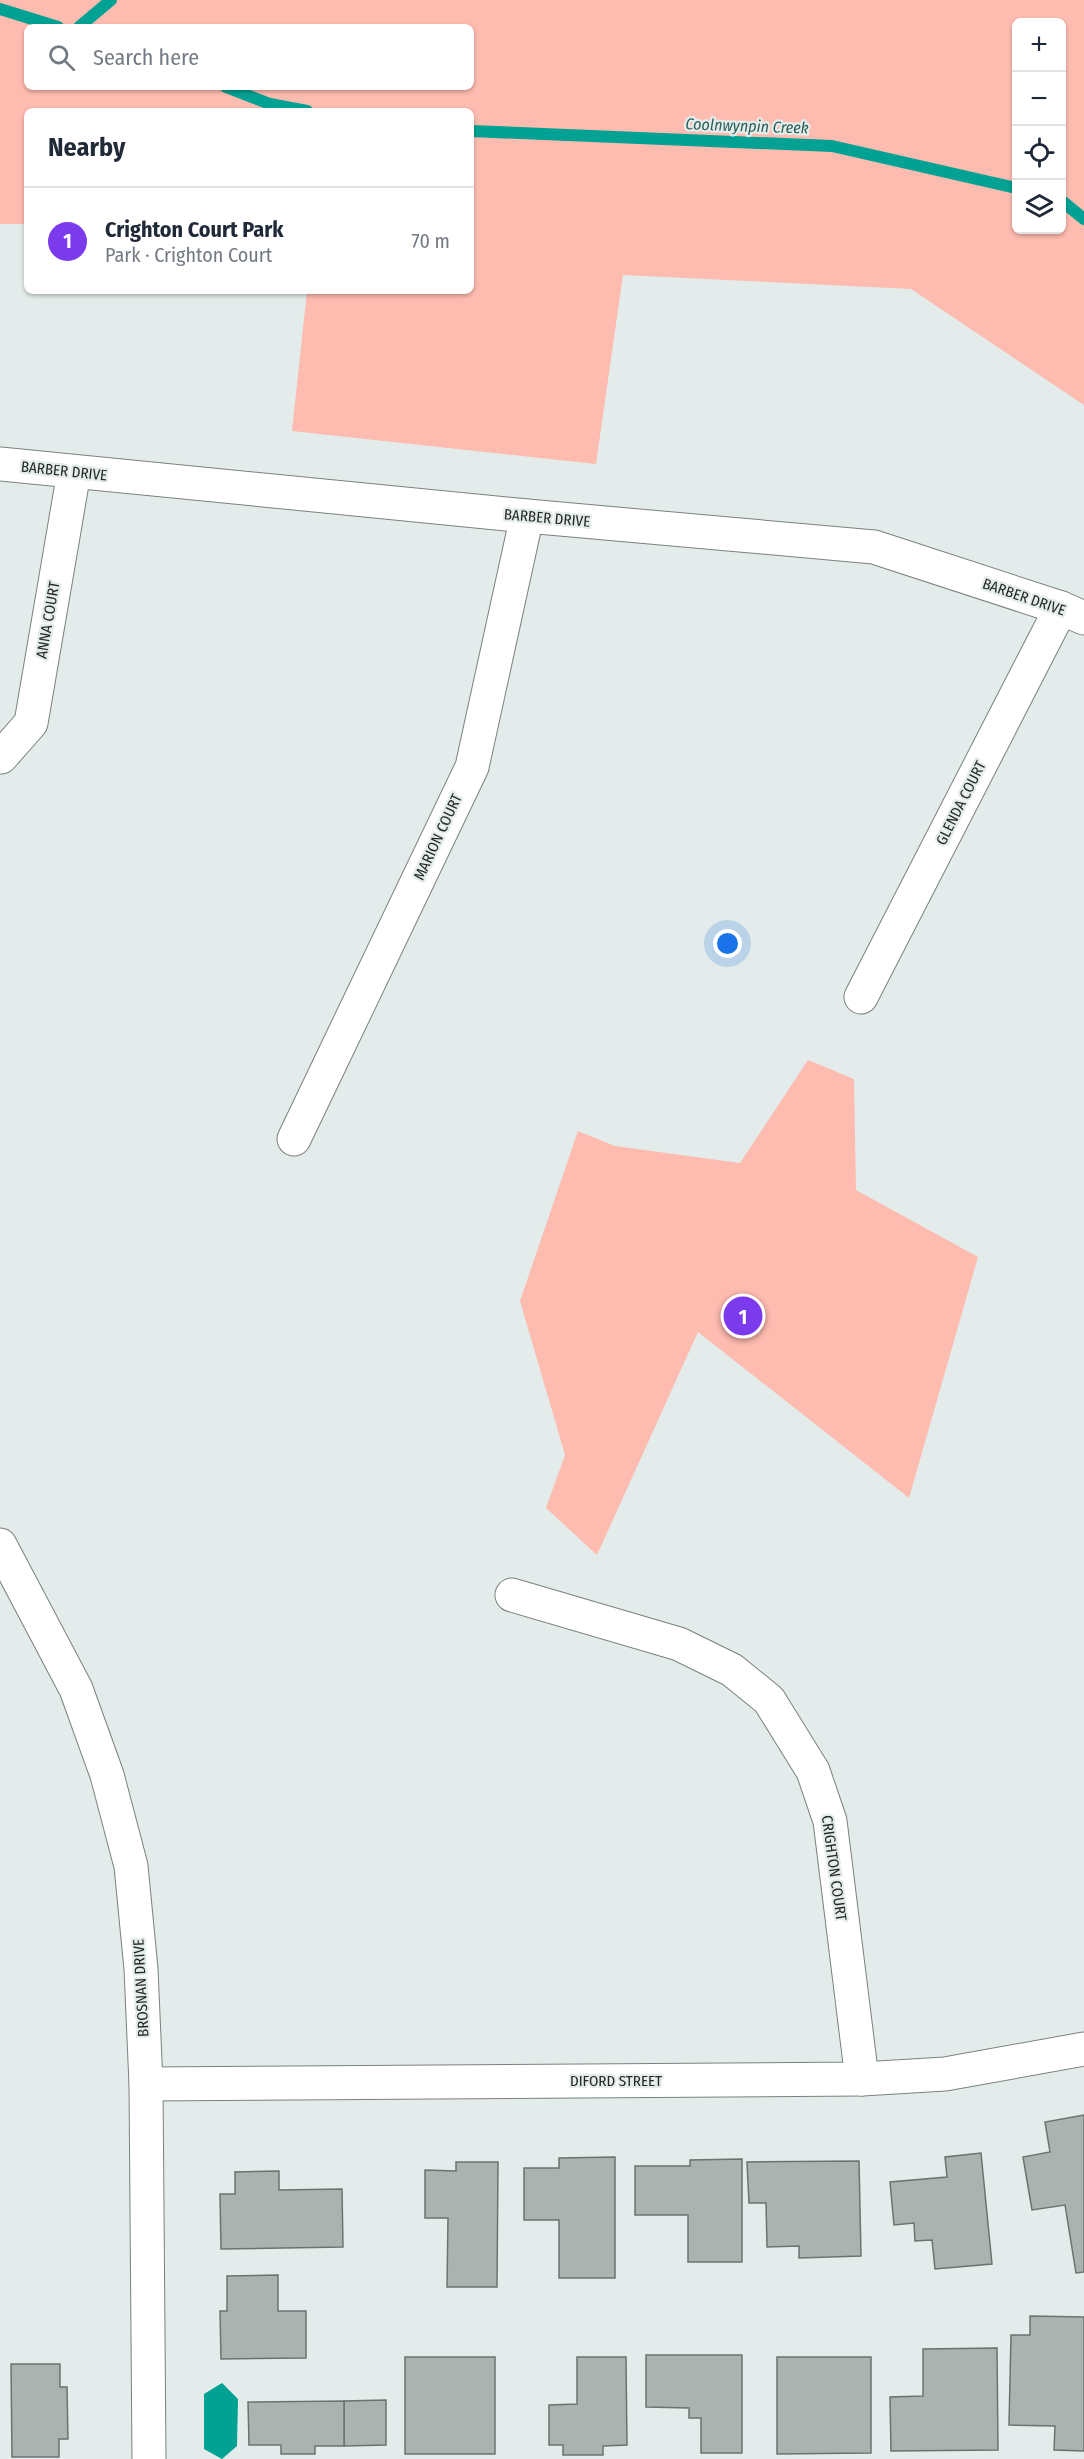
<!DOCTYPE html>
<html lang="en">
<head>
<meta charset="utf-8">
<style>
  :root { --surface:#fff; --page:#f2f2f3; --text:#1f2937; --muted:#747a83; --line:#e0e1e3; --accent:#7c3aed }
  body { margin:0; font-family:"Fira Sans Condensed",sans-serif; background:var(--page); color:var(--text) }
  .controls { position:absolute; right:18px; top:18px; display:grid; overflow:hidden; border-radius:9px; box-shadow:0 2px 4px #0004 }
  .controls button { width:54px; height:54px; display:grid; place-items:center; padding:0; border:0; border-bottom:2px solid var(--line); background:var(--surface); color:var(--text); font:30px sans-serif }
  .you { position:absolute; left:728px; top:944px; width:21px; height:21px; margin:-15px; border:4px solid #fff; border-radius:50%; background:#1a73e8; box-shadow:0 0 0 9px #1a73e833 }
  .badge { display:grid; place-items:center; width:39px; height:39px; border-radius:50%; background:var(--accent); color:#fff; font-size:20px; font-weight:700 }
  .pin { position:absolute; translate:-50% -50%; border:3px solid #fff; box-shadow:0 2px 6px #0006 }
  .list { margin:0; padding:0; list-style:none }
  h2 { display:flex; justify-content:space-between; align-items:center; height:78px; margin:0; padding:0 24px; font-size:26px }
  h2 small { font-size:20px; font-weight:400; color:var(--muted) }
  .list li { display:grid; grid-template-columns:39px 1fr auto; gap:18px; align-items:center; box-sizing:border-box; height:108px; padding:0 24px; border-top:2px solid var(--line) }
  .list b { display:block; font-size:22px; white-space:nowrap }
  .list p { margin:0; font-size:20px; white-space:nowrap; color:var(--muted) }
  .list em { font-size:20px; font-style:normal; color:var(--muted) }
  .icon { flex:none; width:33px; height:33px; fill:none; stroke:currentColor; stroke-width:2; stroke-linecap:round; stroke-linejoin:round }
  .map { position:relative; flex:none; width:1084px; height:2459px; overflow:hidden }
  .search { position:absolute; background:var(--surface); box-shadow:0 2px 4px #0004; left:24px; top:24px; width:450px; height:66px; display:flex; align-items:center; gap:15px; box-sizing:border-box; padding:0 21px; border-radius:9px; color:var(--muted); font-size:22px }
  .panel { position:absolute; background:var(--surface); box-shadow:0 2px 4px #0004; left:24px; top:108px; width:450px; height:186px; border-radius:9px }
  .map>svg:first-child { display:block }
  .green { fill:#febbaf; fill-rule:evenodd }
  .water { fill:#01a293 }
  .lines { fill:none; stroke-linecap:round; stroke-linejoin:round }
  .stream { stroke:#01a293; stroke-width:12 }
  .building { fill:#abb3b1; stroke:#6b7371; stroke-width:1.5 }
  .minor-casing { stroke:#7a8180; stroke-width:35 }
  .minor { stroke:#fff; stroke-width:33 }
  .labels { text-anchor:middle; dominant-baseline:central; stroke-width:4.5; stroke-linejoin:round; paint-order:stroke }
  .street-label { font-size:15px; fill:#252827; stroke:#e3ecea }
  .water-label { font-size:16px; font-style:italic; fill:#2a5e57; stroke:#e3ecea }
</style>
</head>
<body>
<div class="map">
<svg width="1084" height="2459" viewBox="0 0 1084 2459">
  <rect width="100%" height="100%" fill="#e3ecea"/>
  <g class="green">
    <path d="M0,0H1084V405L911,289L623,275L596,464L292,431L307,291H471V111H27V224H0ZM1016,22H1062V230H1016ZM27,27H471V87H27Z"/>
    <polygon points="808,1060 854,1079 856,1190 978,1257 909,1498 698,1332 597,1555 546,1508 565,1455 520,1301 578,1131 615,1146 740,1163"/>
  </g>
  <polygon class="water" points="222,2383 238,2399 237,2446 222,2459 204,2449 204,2394"/>
  <g class="lines">
    <g class="stream">
      <polyline points="0,9 58,27"/>
      <polyline points="79,27 111,0"/>
      <polyline points="226,87 270,104 307,111"/>
      <polyline points="471,131 832,146 1016,188"/>
      <polyline points="1062,201 1084,219"/>
    </g>
  </g>
  <g class="building">
    <polygon points="1084,2115 1084,2272 1076,2273 1065,2205 1032,2210 1023,2157 1050,2152 1045,2122"/>
    <polygon points="981,2153 992,2264 935,2269 932,2240 915,2241 914,2223 894,2225 890,2182 947,2177 945,2157"/>
    <polygon points="615,2157 615,2278 559,2278 559,2220 524,2220 524,2168 559,2168 559,2158"/>
    <polygon points="742,2159 742,2262 688,2262 688,2215 635,2215 635,2166 690,2166 690,2160"/>
    <polygon points="859,2161 861,2256 799,2258 799,2246 767,2247 766,2203 749,2203 747,2162"/>
    <polygon points="456,2162 498,2162 497,2287 447,2287 448,2218 425,2218 425,2170 456,2171"/>
    <polygon points="279,2171 279,2190 342,2189 343,2247 221,2249 220,2194 235,2194 235,2172"/>
    <polygon points="278,2275 278,2311 306,2311 306,2358 221,2359 220,2311 227,2311 227,2276"/>
    <polygon points="1030,2316 1084,2317 1084,2451 1054,2450 1055,2426 1009,2425 1011,2335 1030,2335"/>
    <polygon points="997,2348 998,2450 891,2451 890,2397 923,2396 923,2349"/>
    <polygon points="646,2355 742,2355 742,2453 701,2453 701,2418 689,2418 689,2408 646,2407"/>
    <rect x="405" y="2357" width="90" height="97"/>
    <polygon points="577,2357 626,2357 627,2445 603,2446 603,2455 563,2455 563,2445 549,2445 549,2405 577,2404"/>
    <polygon points="777,2357 871,2357 871,2453 777,2454"/>
    <polygon points="11,2364 60,2364 60,2387 67,2387 68,2439 59,2439 59,2457 12,2457"/>
    <polygon points="386,2400 386,2445 344,2446 344,2401"/>
    <polygon points="344,2401 344,2446 315,2446 315,2454 281,2454 281,2445 249,2445 248,2402"/>
  </g>
  <g class="lines">
    <defs>
      <g id="minor">
        <polyline points="0,464 527,516 874,547 1061,608 1084,618"/>
        <polyline points="1,757 31,723 74,472"/>
        <polyline points="861,997 1061,608"/>
        <polyline points="294,1139 472,767 527,516"/>
        <polyline points="0,1545 76,1689 107,1775 131,1866 141,1969 146,2084 149,2459"/>
        <polyline points="512,1595 679,1644 732,1670 769,1700 813,1771 830,1821 862,2079"/>
        <polyline points="146,2084 862,2079 945,2074 1084,2049"/>
      </g>
    </defs>
    <use href="#minor" class="minor-casing"/>
    <use href="#minor" class="minor"/>
  </g>
  <g class="labels">
    <g class="street-label">
      <text transform="translate(64 471) rotate(6)">BARBER DRIVE</text>
      <text transform="translate(547 518) rotate(5)">BARBER DRIVE</text>
      <text transform="translate(1024 597) rotate(19)">BARBER DRIVE</text>
      <text transform="translate(48 620) rotate(-80)">ANNA COURT</text>
      <text transform="translate(961 803) rotate(-63)">GLENDA COURT</text>
      <text transform="translate(438 837) rotate(-65)">MARION COURT</text>
      <text transform="translate(834 1868) rotate(82)">CRIGHTON COURT</text>
      <text transform="translate(141 1988) rotate(-93)">BROSNAN DRIVE</text>
      <text x="616" y="2081">DIFORD STREET</text>
    </g>
    <g class="water-label">
      <text transform="translate(747 126) rotate(2)">Coolnwynpin Creek</text>
    </g>
  </g>
</svg>
<div class="controls">
<button>+</button>
<button>−</button>
<button><svg class="icon" aria-label="locate" viewBox="0 0 24 24"><circle cx="12" cy="12" r="6"/><path d="M12 2v4M12 18v4M2 12h4M18 12h4"/></svg></button>
<button><svg class="icon" aria-label="layers" viewBox="0 0 24 24"><path d="M12 4l9 5-9 5-9-5zM3 14l9 5 9-5"/></svg></button>
</div>
<div class="you"></div>
<div class="pin badge" style="left:743px;top:1316px">1</div>
<div class="search"><svg class="icon" aria-label="search" viewBox="0 0 24 24"><circle cx="10" cy="10" r="6"/><path d="M15 15l6 6"/></svg>Search here</div>
<section class="panel">
<h2>Nearby<small></small></h2>
<ul class="list">
<li><span class="badge">1</span><div><b>Crighton Court Park</b><p>Park · Crighton Court</p></div><em>70 m</em></li>
</ul>
</section>
</div>
</body>
</html>
